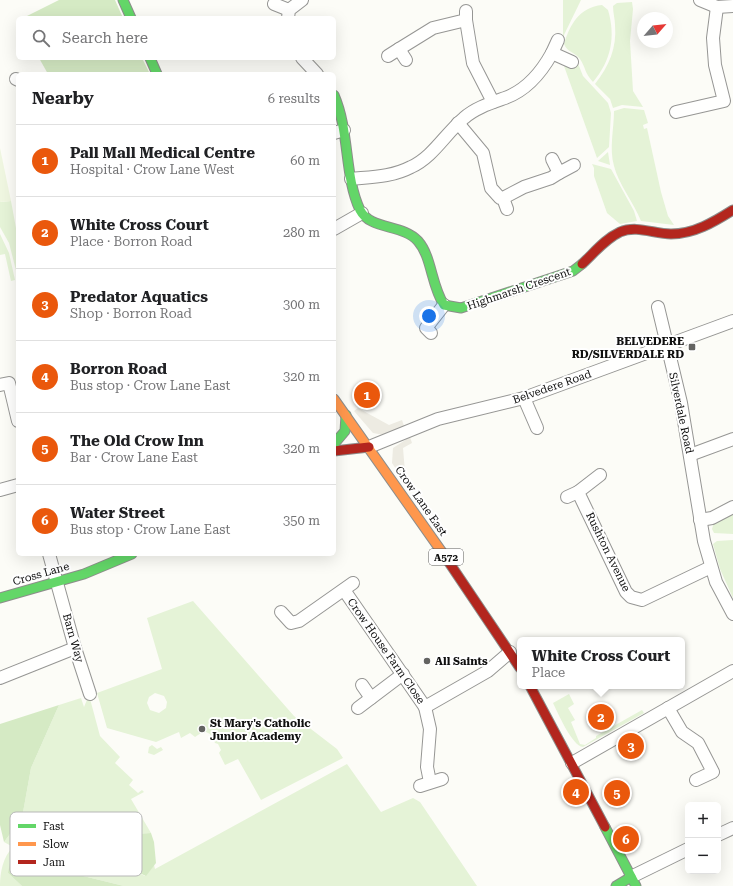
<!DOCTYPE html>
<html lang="en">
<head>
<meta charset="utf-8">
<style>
  :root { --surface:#fff; --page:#f6f6f6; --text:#202124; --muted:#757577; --line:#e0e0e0; --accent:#ea580c }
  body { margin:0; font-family:"Roboto Serif",serif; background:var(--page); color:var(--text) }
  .controls { position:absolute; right:12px; bottom:12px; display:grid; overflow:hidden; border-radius:6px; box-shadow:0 4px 16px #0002 }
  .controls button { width:36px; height:36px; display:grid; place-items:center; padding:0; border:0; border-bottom:1px solid var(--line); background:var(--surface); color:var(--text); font:20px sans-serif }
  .compass { position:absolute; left:637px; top:12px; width:36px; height:36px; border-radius:50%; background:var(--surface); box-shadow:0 4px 16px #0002; rotate:62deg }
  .you { position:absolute; left:429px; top:316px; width:14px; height:14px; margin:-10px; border:3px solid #fff; border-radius:50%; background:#1a73e8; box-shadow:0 0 0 6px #1a73e833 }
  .badge { display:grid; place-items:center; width:26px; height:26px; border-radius:50%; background:var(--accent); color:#fff; font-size:13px; font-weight:700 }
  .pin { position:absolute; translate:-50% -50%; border:2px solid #fff; box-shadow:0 1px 4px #0006 }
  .popup { position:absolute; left:517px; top:637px; width:168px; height:52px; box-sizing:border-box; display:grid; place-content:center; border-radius:6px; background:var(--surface); filter:drop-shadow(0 1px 3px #0005); font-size:13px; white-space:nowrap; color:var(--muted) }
  .popup b { font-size:15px; color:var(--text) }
  .popup::after { content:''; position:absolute; left:50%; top:100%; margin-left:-8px; border:8px solid transparent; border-top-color:var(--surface) }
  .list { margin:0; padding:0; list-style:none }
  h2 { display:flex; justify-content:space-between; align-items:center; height:52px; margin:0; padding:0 16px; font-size:17px }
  h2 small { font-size:13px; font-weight:400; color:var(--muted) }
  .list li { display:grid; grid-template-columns:26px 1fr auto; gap:12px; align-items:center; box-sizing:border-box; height:72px; padding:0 16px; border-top:1px solid var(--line) }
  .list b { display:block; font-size:15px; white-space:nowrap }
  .list p { margin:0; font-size:13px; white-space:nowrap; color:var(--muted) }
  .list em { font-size:13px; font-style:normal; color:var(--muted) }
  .icon { flex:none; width:22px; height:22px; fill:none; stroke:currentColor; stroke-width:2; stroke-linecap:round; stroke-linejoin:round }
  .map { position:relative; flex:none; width:733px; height:886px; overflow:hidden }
  .search { position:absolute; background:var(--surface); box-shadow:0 4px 16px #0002; left:16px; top:16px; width:320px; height:44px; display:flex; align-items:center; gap:10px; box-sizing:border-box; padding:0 14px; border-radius:6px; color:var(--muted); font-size:15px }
  .panel { position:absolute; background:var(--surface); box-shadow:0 4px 16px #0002; left:16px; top:72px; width:320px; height:484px; border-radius:6px }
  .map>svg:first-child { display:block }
  .green { fill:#e5f3d7; fill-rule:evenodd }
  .forest { fill:#d5eac4 }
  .pitch { fill:#eff6e0 }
  .plaza { fill:#edebe2 }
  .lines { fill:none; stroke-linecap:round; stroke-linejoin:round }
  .street-casing { stroke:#969694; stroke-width:14 }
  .fast-casing { stroke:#8d8d8b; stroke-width:11 }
  .slow-casing { stroke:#8d8d8b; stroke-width:11 }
  .jam-casing { stroke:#8d8d8b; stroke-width:11 }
  .street { stroke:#fffffe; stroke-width:12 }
  .fast { stroke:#63d668; stroke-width:9 }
  .slow { stroke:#ff974d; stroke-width:9 }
  .jam { stroke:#b3261e; stroke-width:9 }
  .poi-dot { fill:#636361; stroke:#fff; stroke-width:1.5 }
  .labels { text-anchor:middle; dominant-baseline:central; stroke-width:4; stroke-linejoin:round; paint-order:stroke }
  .shield { fill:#fff; stroke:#585858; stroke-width:1 }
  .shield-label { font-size:10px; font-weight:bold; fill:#101010 }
  .street-label { font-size:11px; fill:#101010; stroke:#fff }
  .poi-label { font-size:11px; font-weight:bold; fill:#101010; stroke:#fff; text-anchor:start }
  .key { fill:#fff; stroke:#b7b7b7; stroke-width:1 }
  .key-label { font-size:11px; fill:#101010 }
</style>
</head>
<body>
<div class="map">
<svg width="733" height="886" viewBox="0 0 733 886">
  <rect width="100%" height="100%" fill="#fcfcf7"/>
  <g class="green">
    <polygon points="563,0 581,0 563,37"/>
    <path d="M632,2L633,9L630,41L633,91L643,107L622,105L613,108L610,99L595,84C609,66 617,48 615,25C615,19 613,13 613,6L617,3Z"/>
    <path d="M602,5L608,10C616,37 611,61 593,82C584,72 586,68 580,59C576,53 567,52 564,44C570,24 580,7 602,5Z"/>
    <polygon points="577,61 583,76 608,103 611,113 609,147 597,158 564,66 571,69"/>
    <path d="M624,108L644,110L648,123L643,125L644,129L647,128L661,192L668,216L674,225L641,221C634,203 618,183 614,166C609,148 614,129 614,111Z"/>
    <polygon points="608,152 610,165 598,161"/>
    <polygon points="592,164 611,169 634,211 637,221 620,224 607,213 594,176 594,168"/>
    <polygon points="11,201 18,239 18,278 9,243 0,227 0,202"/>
    <polygon points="0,234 9,253 15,280 11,281 5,254 0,255"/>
    <polygon points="733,511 733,534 714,533 712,529 714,522"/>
    <polygon points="733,540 733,598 720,569 713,544 717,541"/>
    <path d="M193,601L294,716L337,749L343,758L261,800L238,759L225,765L219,753L221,750L218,744L215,743L210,734L204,731L195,737L190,733L181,738L179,732L156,742L107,728L97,693L162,669L147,618ZM155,693L164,696L167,702L166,708L159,713L150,710L147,703L149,697Z"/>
    <path d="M569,694L574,704L568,708L575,720L571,722L580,744L585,745L596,738V736L642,710L644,713L583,747C572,746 558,713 553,703Z"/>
    <path d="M89,695L100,736L120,757L115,763L133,780L129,785L138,793L142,790L144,792L131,799L151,833L135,834L133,870L145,876L154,865L155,869L347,764L381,812L413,798L420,802L477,886H124L71,873H8L22,886H0C0,872 3,857 13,847L4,842L22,818L31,768L59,705L81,698L84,707Z"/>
    <polygon points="152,745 157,749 161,747 163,750 154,755 148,753 149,747"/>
  </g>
  <g class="forest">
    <polygon points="59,0 115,0 123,18 23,18"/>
    <polygon points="39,58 142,58 150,74 48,74"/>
    <polygon points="59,705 31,768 22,818 4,842 0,825 0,724"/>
    <polygon points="151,833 154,842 156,863 146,876 133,870 117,853 135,834"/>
    <polygon points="13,848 34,848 64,856 71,873 124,886 22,886 8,873"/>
  </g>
  <polygon class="pitch" points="0,148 11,201 0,202"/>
  <g class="plaza">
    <polygon points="358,408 389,425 402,420 404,426 384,435 373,433 354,411"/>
    <polygon points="410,437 412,443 403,448 405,472 400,475 392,463 393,448"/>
  </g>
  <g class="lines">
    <defs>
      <g id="street">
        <polyline points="700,0 717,7 733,6"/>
        <polyline points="274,4 289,10"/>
        <polyline points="288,18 289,10 302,0"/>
        <polyline points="466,20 473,63 493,102"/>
        <polyline points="399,49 433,28 466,20 466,11"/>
        <polyline points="552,53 558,40"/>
        <polyline points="388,56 399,49 406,60"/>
        <polyline points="302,58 317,74"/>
        <polyline points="16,79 18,80"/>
        <polyline points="676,112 724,101 715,65 713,38 717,7"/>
        <polyline points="458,123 483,153 491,188 500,198 503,198 507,209"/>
        <polyline points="334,133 344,130"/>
        <polyline points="552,159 559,173 574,165"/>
        <path d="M351,179C371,177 392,177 411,167C433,157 445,134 464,118C475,108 491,103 505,98C527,90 541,73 552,53L572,62"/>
        <polyline points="503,198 524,187 551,178 559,173"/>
        <polyline points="334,229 362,213"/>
        <polyline points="658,307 681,403 704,541 716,582 733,614"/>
        <polyline points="431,333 426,328 444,305"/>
        <polyline points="0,385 9,383 18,421"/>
        <polyline points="524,398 537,428"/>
        <polyline points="369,447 438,419 524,398 733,321"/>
        <polyline points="690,455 733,439"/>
        <polyline points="600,475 578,492 626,592 631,597 642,600 711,567"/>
        <polyline points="0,490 18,485"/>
        <polyline points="567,497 578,492"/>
        <polyline points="700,520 712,518 733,507"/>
        <polyline points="49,554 75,648 90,694"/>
        <polyline points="344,590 425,707 488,671 510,652"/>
        <polyline points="281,612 291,623 299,621 353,583"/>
        <polyline points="0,678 75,648"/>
        <polyline points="362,685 371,698"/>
        <polyline points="425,707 430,729 427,767 430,782"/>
        <polyline points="358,708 403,674"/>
        <polyline points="668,708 682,732 698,743 713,772 696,780"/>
        <polyline points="572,763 733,671"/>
        <polyline points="420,786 442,779"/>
        <polyline points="718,835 733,828"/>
        <polyline points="631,877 688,849"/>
      </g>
      <g id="fast">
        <polyline points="123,0 131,18"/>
        <polyline points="150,58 157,74"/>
        <path d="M334,95C350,132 344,176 360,210C370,230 403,224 418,241C432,257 431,285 444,305L461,308L573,271L582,264"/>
        <polyline points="334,444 345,431 346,415"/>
        <polyline points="0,598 84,574 132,554"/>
        <polyline points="605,827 636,886"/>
        <polyline points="616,886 631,877"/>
      </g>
      <polyline id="slow" points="334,399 444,555"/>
      <g id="jam">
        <path d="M582,264C594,253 605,239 620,232C637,225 654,234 671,234C694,234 714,222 733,210"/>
        <polyline points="334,451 369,447"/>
        <polyline points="444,555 520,668"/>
        <polyline points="530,686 605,827"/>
      </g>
    </defs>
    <use href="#street" class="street-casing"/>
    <use href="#fast" class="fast-casing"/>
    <use href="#slow" class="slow-casing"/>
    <use href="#jam" class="jam-casing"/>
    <use href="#street" class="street"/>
    <use href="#fast" class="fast"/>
    <use href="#slow" class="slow"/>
    <use href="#jam" class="jam"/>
  </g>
  <g class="poi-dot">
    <rect x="688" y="343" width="8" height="8" rx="2"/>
    <circle cx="427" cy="661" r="4"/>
    <circle cx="202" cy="729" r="4"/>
  </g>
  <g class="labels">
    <rect class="shield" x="429" y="549" width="34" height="16" rx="3"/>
    <g class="shield-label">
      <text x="446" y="557">A572</text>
    </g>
    <g class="street-label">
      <text transform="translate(519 289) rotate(-19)">Highmarsh Crescent</text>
      <text transform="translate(552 387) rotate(-19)">Belvedere Road</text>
      <text transform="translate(681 413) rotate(78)">Silverdale Road</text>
      <text transform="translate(421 501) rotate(55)">Crow Lane East</text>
      <text transform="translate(608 552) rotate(64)">Rushton Avenue</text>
      <text transform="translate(41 574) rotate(-16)">Cross Lane</text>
      <text transform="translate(73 638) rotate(74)">Barn Way</text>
      <text transform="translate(386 651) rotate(55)">Crow House Farm Close</text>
    </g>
    <g class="poi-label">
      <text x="684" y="341" text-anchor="end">BELVEDERE<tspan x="684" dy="13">RD/SILVERDALE RD</tspan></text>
      <text x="435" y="661">All Saints</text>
      <text x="210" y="723">St Mary's Catholic<tspan x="210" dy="13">Junior Academy</tspan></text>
    </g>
  </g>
  <rect x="10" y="812" width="132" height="64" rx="6" class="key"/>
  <rect x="18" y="824" width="18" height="4" fill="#63d668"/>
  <rect x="18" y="842" width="18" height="4" fill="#ff974d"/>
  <rect x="18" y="860" width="18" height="4" fill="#b3261e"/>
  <g class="key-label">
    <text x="43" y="830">Fast</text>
    <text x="43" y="848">Slow</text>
    <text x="43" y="866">Jam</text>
  </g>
</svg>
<div class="controls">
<button>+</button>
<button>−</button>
</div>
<svg class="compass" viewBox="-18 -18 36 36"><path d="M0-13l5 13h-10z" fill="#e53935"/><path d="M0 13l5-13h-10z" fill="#757577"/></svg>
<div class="you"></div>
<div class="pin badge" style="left:367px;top:395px">1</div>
<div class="pin badge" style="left:601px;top:717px">2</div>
<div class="popup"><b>White Cross Court</b>Place</div>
<div class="pin badge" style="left:631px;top:746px">3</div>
<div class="pin badge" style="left:576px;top:792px">4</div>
<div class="pin badge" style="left:617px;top:793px">5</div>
<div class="pin badge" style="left:626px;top:839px">6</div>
<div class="search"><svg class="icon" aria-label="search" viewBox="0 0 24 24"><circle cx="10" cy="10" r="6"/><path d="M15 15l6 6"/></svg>Search here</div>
<section class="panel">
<h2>Nearby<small>6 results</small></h2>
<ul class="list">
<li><span class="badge">1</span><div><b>Pall Mall Medical Centre</b><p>Hospital · Crow Lane West</p></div><em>60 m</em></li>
<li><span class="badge">2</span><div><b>White Cross Court</b><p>Place · Borron Road</p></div><em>280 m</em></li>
<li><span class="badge">3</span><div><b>Predator Aquatics</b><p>Shop · Borron Road</p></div><em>300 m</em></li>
<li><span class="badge">4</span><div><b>Borron Road</b><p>Bus stop · Crow Lane East</p></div><em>320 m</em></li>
<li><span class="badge">5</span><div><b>The Old Crow Inn</b><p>Bar · Crow Lane East</p></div><em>320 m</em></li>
<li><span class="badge">6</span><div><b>Water Street</b><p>Bus stop · Crow Lane East</p></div><em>350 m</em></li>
</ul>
</section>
</div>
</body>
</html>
